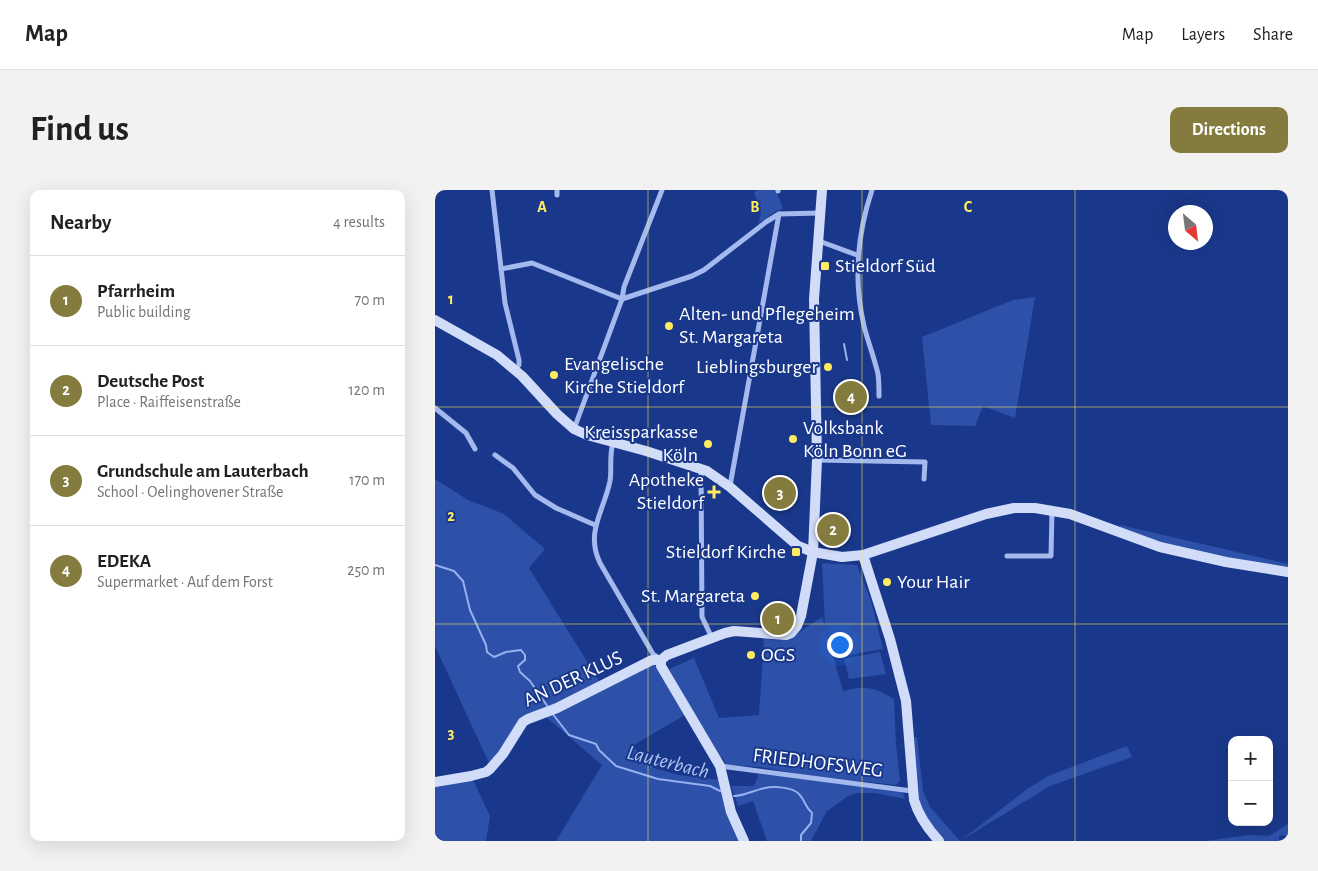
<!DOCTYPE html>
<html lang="en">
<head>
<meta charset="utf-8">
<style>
  :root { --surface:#fff; --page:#f2f2f2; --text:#202124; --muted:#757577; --line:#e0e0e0; --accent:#847c3f }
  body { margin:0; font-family:"Alegreya Sans",sans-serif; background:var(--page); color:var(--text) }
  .controls { position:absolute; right:15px; bottom:15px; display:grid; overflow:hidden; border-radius:10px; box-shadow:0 5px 20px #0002 }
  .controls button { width:45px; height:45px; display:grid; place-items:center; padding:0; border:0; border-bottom:1px solid var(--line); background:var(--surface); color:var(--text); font:25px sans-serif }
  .compass { position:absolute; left:733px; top:15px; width:45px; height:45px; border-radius:50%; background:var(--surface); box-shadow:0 5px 20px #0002; rotate:152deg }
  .you { position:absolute; left:404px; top:454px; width:18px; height:18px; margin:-12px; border:4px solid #fff; border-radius:50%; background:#1a73e8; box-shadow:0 0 0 8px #1a73e833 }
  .badge { display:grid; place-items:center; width:32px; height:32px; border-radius:50%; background:var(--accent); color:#fff; font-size:16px; font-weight:700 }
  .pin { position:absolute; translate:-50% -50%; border:2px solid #fff; box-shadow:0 1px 5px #0006 }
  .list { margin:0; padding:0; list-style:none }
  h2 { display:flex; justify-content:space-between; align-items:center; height:65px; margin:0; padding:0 20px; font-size:21px }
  h2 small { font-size:16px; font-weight:400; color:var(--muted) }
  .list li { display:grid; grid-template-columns:32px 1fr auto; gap:15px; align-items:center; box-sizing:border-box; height:90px; padding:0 20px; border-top:1px solid var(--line) }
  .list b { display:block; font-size:19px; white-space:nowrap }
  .list p { margin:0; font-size:16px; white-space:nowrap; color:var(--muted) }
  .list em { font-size:16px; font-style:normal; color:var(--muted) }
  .map { position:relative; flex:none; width:853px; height:651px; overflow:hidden; border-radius:10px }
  header { display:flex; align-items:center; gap:30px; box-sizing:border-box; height:70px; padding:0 25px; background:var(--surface); border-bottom:1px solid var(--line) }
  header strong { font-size:24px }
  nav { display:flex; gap:28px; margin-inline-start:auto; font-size:18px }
  .intro { display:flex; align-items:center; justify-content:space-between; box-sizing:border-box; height:120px; padding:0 30px }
  h1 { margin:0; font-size:35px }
  .button { padding:12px 22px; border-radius:10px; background:var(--accent); color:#fff; font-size:18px; font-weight:700 }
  main { display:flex; gap:30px; padding:0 30px }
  aside { flex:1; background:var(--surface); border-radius:10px; box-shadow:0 5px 20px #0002 }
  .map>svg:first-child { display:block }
  .green { fill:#2d50a9 }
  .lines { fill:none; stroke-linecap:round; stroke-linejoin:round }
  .stream { stroke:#97b1ef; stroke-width:2 }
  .street { stroke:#a4b9ed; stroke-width:5 }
  .secondary { stroke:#d1dcf9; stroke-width:10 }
  .grid { fill:none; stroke:#ffec61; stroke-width:1; stroke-opacity:0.55 }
  .poi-dot { fill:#ffec61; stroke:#1a388b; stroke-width:2 }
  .labels { text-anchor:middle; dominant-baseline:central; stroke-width:4; stroke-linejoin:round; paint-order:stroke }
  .poi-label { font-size:20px; fill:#fff; stroke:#1a388b; text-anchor:start }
  .street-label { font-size:20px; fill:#fff; stroke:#1a388b }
  .water-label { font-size:21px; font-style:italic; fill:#b0c4f4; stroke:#1a388b }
  .grid-label { font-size:16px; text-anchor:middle; font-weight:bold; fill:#ffec61; stroke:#1a388b; stroke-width:4; stroke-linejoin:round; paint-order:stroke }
</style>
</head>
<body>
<header>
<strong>Map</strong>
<nav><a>Map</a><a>Layers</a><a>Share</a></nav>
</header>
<div class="intro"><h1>Find us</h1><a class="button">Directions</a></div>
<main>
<aside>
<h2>Nearby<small>4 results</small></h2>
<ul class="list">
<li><span class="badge">1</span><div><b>Pfarrheim</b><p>Public building</p></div><em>70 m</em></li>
<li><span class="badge">2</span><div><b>Deutsche Post</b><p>Place · Raiffeisenstraße</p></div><em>120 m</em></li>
<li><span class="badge">3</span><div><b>Grundschule am Lauterbach</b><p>School · Oelinghovener Straße</p></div><em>170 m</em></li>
<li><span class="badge">4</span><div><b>EDEKA</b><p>Supermarket · Auf dem Forst</p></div><em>250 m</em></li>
</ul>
</aside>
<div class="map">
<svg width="853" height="651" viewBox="0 0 853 651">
  <rect width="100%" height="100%" fill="#1a388b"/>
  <g class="green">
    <polygon points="324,0 341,0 348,19 341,21 323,34 326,24 319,2"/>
    <polygon points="600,107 580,228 548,216 540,236 496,235 487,147 578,110"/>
    <polygon points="0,289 33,310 69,324 110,359 94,378 166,494 93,525 55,575 0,456"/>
    <polygon points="685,335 853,374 853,377 839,376 753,360 685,340"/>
    <path d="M387,373L422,375L436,411L448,459L403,467L391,441L408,501C432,495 438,497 459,509L461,554L465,591L461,595L370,585L325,577L291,575L288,568L282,565L234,479L259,468L284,528L324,525L329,449L352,450L387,427L390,436Z"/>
    <polygon points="445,462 451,484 414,489 409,469"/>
    <polygon points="215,474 222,476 250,525 197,556 219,578 244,585 285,590 303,651 121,651 167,575 110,526"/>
    <polygon points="479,547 482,547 488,601 495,617 525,651 592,599 613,586 692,556 697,567 615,596 525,651 509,651 500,642 482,610"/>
    <polygon points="324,584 467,601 470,609 440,603 423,603 413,606 392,621 377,649 377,651 332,651 318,611 303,616 296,596 319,596"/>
    <polygon points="38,590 55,626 51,651 0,651 0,595"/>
    <polygon points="853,634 853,645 844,646 844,651 770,651 814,645 834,646"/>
  </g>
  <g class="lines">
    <g class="stream">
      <polyline points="409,154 412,170"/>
      <polyline points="0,375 19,381 28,391 35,420 51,455 52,462 59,467 71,462 86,460 90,465 90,470 83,476 85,482 95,491 113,517"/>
      <polyline points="117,523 134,545 161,554 164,560 181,576 223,589 275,596 285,601"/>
      <path d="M299,606C310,606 319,600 330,598C338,596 358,597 364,604C371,611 369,616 377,623L376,633L366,645V651"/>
    </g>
    <g class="street">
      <polyline points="57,0 70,113 84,170 84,175 80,180"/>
      <polyline points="343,0 343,1"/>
      <path d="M437,0C422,45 418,89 429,136C433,152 439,167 443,184C444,191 444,199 444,206"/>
      <polyline points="122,5 122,0"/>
      <polyline points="384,51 422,65"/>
      <polyline points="66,79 97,73 187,109"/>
      <polyline points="187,109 257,86 269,80 331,32 344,24 385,23"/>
      <polyline points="0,218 31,243 40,259"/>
      <polyline points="139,239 187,109 189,97 227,0"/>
      <path d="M178,252C174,267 177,278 175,291C169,321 150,342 165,373L218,464L224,468"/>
      <polyline points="60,265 78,278 100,305 121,318 160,335"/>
      <polyline points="382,270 490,272 489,289"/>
      <polyline points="266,278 267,427 277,448"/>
      <polyline points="295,296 344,24"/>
      <polyline points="572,366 616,366 617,321"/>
      <polyline points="285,576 477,601"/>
    </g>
    <g class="secondary">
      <polyline points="0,130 62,165 87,186 122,224 139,239 152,245 211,261 272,281 295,297 363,356 378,362 407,367 428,365 551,324 579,318 600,318 635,324 725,357 791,372 853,382"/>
      <path d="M428,365L455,449L471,511L479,610C484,627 493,639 504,651"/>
      <polyline points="226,470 232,465 290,443 299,441 351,445 356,443 362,436 366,426 378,362 382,270 379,109 387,0"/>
      <polyline points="226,470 226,476 285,576 296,622 309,651"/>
      <polyline points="0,592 36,586 51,582 55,579 68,564 88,532 93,529 122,518 217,470 226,470"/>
    </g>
  </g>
  <path class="grid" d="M213,0V651M427,0V651M640,0V651M0,217H853M0,434H853"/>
  <g class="poi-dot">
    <rect x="385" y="71" width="10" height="10" rx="2.5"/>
    <circle cx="234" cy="136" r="5"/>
    <circle cx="393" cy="177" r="5"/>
    <circle cx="119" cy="185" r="5"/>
    <circle cx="358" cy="249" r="5"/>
    <circle cx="273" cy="254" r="5"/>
    <path d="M276.5 294.5h5v5h5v5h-5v5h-5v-5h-5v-5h5z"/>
    <rect x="356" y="357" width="10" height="10" rx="2.5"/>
    <circle cx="452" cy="392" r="5"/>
    <circle cx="320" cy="406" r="5"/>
    <circle cx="316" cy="465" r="5"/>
  </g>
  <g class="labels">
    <g class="poi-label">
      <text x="400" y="76">Stieldorf Süd</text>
      <text x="244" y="124">Alten- und Pflegeheim<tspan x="244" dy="23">St. Margareta</tspan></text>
      <text x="129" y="174">Evangelische<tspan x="129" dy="23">Kirche Stieldorf</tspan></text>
      <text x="383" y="177" text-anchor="end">Lieblingsburger</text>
      <text x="368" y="238">Volksbank<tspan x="368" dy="23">Köln Bonn eG</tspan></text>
      <text x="263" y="242" text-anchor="end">Kreissparkasse<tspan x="263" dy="23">Köln</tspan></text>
      <text x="269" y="290" text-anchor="end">Apotheke<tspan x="269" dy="23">Stieldorf</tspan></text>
      <text x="351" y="362" text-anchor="end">Stieldorf Kirche</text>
      <text x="462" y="392">Your Hair</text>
      <text x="310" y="406" text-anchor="end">St. Margareta</text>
      <text x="326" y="465">OGS</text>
    </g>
    <g class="street-label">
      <text transform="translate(138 489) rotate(-25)">AN DER KLUS</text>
      <text transform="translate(383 573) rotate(7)">FRIEDHOFSWEG</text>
    </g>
    <g class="water-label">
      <text transform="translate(233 572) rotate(14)">Lauterbach</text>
    </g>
  </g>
  <g class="grid-label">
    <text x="107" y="22">A</text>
    <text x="320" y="22">B</text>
    <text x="533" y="22">C</text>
    <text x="16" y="114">1</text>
    <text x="16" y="331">2</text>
    <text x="16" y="548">3</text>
  </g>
</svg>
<div class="controls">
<button>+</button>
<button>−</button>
</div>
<svg class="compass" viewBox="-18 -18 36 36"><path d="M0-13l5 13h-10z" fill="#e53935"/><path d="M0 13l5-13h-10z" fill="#757577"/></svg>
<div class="you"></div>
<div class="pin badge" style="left:343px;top:429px">1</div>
<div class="pin badge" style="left:398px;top:340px">2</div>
<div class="pin badge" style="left:345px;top:303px">3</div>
<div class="pin badge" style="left:416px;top:207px">4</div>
</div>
</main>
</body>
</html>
